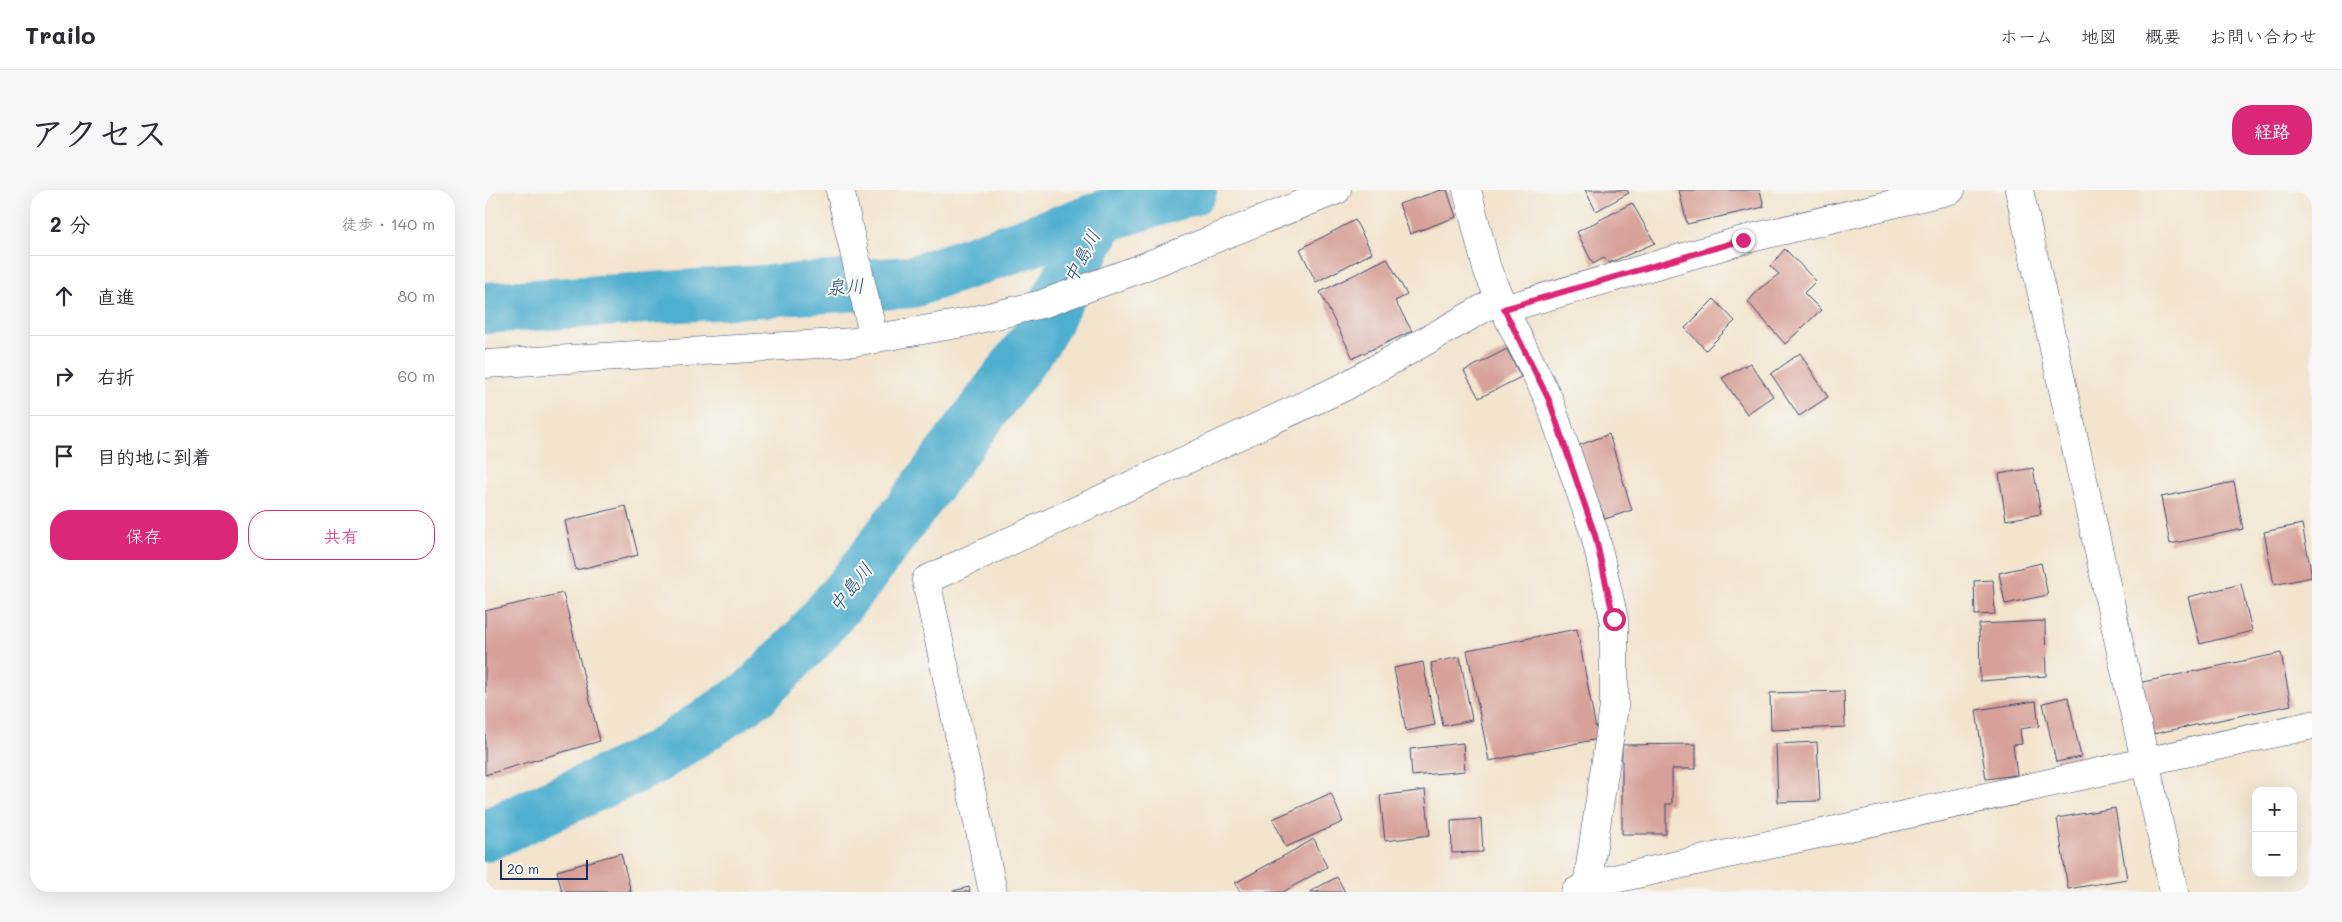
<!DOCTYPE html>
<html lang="ja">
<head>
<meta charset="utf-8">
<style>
  :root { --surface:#fff; --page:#f7f7f7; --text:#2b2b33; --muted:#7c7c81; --line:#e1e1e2; --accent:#db2777 }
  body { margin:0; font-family:Mali,"Klee One",sans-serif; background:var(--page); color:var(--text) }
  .controls { position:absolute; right:15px; bottom:15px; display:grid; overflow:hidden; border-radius:10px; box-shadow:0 5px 20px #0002 }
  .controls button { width:45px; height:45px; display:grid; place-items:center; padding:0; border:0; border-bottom:1px solid var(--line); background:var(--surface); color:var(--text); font:25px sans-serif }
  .scale { position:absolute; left:15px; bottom:12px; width:88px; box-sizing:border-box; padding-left:5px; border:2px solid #1b2f5e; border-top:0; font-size:14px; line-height:18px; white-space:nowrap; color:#1b2f5e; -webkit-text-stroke:4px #f6f6f2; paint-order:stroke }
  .stop { position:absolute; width:15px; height:15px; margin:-11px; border:4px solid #db2777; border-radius:50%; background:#fff }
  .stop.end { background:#db2777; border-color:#fff; box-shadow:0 1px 5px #0008 }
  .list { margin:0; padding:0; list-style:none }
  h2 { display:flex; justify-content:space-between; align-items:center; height:65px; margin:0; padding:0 20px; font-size:21px }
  h2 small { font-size:16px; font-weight:400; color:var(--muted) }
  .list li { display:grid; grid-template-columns:32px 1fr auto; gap:15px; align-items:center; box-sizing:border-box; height:80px; padding:0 20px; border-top:1px solid var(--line) }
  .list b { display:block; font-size:19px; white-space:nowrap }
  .list em { font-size:16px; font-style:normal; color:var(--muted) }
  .actions { display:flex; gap:10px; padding:15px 20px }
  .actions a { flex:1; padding:11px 0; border:1px solid var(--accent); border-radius:20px; text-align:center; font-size:18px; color:var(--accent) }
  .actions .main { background:var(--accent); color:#fff }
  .icon { flex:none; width:28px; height:28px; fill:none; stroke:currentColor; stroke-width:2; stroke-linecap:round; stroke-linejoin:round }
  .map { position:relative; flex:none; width:1827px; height:702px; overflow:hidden; border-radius:20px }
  header { display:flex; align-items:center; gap:30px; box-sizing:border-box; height:70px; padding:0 25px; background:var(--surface); border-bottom:1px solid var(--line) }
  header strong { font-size:24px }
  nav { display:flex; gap:28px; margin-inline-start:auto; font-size:18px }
  .intro { display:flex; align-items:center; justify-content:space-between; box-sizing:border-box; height:120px; padding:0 30px }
  h1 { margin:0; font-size:35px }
  .button { padding:12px 22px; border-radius:20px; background:var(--accent); color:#fff; font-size:18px; font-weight:700 }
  main { display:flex; gap:30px; padding:0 30px }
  aside { flex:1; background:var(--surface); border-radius:20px; box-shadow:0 5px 20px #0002 }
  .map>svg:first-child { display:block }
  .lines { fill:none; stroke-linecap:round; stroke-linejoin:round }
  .river { stroke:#50afcf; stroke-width:52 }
  .building { fill:#d7a199 }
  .street-casing { stroke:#3b4a6f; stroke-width:29 }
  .secondary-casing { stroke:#3b4a6f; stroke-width:29 }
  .street { stroke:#fff; stroke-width:28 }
  .secondary { stroke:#fff; stroke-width:28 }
  .route { stroke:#db2777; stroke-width:6 }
  .labels { text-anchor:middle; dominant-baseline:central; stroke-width:4; stroke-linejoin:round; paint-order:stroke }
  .water-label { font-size:19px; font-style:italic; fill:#2b5580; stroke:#f6f6f2 }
</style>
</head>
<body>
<header>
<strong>Trailo</strong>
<nav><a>ホーム</a><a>地図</a><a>概要</a><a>お問い合わせ</a></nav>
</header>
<div class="intro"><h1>アクセス</h1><a class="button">経路</a></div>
<main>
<aside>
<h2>2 分<small>徒歩 · 140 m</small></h2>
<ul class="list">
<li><svg class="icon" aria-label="ahead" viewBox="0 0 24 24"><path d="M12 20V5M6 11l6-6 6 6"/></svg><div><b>直進</b></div><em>80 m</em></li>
<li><svg class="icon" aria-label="right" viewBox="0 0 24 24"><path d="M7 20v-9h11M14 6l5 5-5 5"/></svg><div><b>右折</b></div><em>60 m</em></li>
<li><svg class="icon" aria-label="arrive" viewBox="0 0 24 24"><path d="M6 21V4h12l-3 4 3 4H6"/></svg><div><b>目的地に到着</b></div></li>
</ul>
<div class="actions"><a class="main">保存</a><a>共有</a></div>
</aside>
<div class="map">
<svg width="1827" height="702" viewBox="0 0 1827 702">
  <rect width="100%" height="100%" fill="#f6f6f2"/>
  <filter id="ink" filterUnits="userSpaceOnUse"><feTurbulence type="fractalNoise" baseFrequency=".02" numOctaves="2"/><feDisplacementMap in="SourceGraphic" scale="10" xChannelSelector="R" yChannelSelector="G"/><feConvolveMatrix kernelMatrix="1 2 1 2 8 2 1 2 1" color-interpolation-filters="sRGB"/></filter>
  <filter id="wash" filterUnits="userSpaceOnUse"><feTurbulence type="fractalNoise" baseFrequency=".0096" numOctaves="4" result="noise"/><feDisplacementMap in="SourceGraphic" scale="20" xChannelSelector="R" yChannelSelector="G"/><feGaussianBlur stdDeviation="1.12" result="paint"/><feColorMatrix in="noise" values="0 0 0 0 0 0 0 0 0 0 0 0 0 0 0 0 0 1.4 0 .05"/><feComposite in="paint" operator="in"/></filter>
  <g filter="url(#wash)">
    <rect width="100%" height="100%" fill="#f3e4ce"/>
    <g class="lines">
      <g class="river">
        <polyline points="0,118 427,92 616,27 706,0"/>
        <polyline points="0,646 170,568 269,503 323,449 373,389 552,148 616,27"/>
      </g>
    </g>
    <g id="blocks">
      <g class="building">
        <polygon points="956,0 962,0 971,27 925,44 914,14"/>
        <polygon points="1100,0 1142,0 1144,3 1111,21"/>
        <polygon points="1194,0 1275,0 1279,17 1202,34"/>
        <polygon points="1147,13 1170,53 1124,73 1119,68 1108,74 1092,42"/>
        <polygon points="870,30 887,63 831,92 815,59"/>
        <polygon points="1300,59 1331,91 1319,103 1336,120 1300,154 1263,112 1274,99 1294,84 1285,76"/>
        <polygon points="902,68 922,105 910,111 927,141 868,168 835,102"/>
        <polygon points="1229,109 1250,131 1221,160 1200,138"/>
        <polygon points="1022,159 1036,187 994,208 979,181"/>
        <polygon points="1315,163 1343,207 1314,226 1286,184"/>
        <polygon points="1265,173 1288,206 1262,224 1237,188"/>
        <polygon points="1124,244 1147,320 1120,329 1092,256"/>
        <polygon points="1548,278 1556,324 1521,330 1514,284"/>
        <polygon points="1749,292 1758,339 1685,354 1676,307"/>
        <polygon points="141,316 153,365 91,380 80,331"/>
        <polygon points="1817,334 1827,387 1789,395 1779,342"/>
        <polygon points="1556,373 1563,405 1520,414 1514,383"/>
        <polygon points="1508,390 1510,424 1490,425 1489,391"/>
        <polygon points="1756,394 1767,441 1715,454 1703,407"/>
        <polygon points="78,403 115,551 0,585 0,421"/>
        <polygon points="1560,431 1561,486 1495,491 1494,434"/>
        <polygon points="1092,439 1113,549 1004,571 982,460"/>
        <polygon points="1796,463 1806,515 1663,545 1653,493"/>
        <polygon points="975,467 987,530 958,536 946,473"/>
        <polygon points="938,472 950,535 921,541 909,478"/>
        <polygon points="1359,501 1360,537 1286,540 1285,503"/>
        <polygon points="1583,507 1596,567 1571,572 1558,513"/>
        <polygon points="1551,511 1554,536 1535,539 1537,554 1528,555 1532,585 1501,589 1491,520"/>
        <polygon points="1332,552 1335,611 1293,612 1291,554"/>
        <polygon points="978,553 980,581 927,586 925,559"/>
        <polygon points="1211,554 1211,579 1187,579 1187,614 1181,614 1181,644 1137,644 1137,555"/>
        <polygon points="940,600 945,645 900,651 895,606"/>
        <polygon points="846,603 858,632 801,657 788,629"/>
        <polygon points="1630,618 1642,689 1583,699 1572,628"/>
        <polygon points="996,629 998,662 967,663 966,631"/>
        <polygon points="829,649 842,677 798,702 755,702 750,693"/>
        <polygon points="136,663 146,702 77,702 72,681"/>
        <polygon points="852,687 860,702 824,702"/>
        <polygon points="484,697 485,702 468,702 468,701"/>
      </g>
    </g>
  </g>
  <g filter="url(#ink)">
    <use href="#blocks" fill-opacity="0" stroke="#3b4a6f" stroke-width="1"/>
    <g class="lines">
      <defs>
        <g id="street">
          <polyline points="355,0 389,149"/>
          <polyline points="982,0 1002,79 1019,119 1064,210 1110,345 1129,429 1129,517 1101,702"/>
          <polyline points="1534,0 1689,702"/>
          <polyline points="1019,119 1258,50 1466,0"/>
          <polyline points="508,702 441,390 859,197 1015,109"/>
          <polyline points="1090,702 1102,695 1827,535"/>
        </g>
        <polyline id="secondary" points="0,174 369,152 478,133 557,114 651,80 852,0"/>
      </defs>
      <use href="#street" class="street-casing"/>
      <use href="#secondary" class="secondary-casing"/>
      <use href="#street" class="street"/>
      <use href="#secondary" class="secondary"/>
    </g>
  </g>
  <g class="lines" filter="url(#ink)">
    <polyline class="route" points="1129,429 1110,345 1064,210 1019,119 1258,50"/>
  </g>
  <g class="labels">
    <g class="water-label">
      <text transform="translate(596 66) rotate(-62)">中島川</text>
      <text transform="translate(360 96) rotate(-3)">泉川</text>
      <text transform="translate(365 397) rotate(-51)">中島川</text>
    </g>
  </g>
</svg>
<div class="controls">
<button>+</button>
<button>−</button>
</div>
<div class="scale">20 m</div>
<div class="stop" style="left:1129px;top:429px"></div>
<div class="stop end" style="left:1258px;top:50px"></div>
</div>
</main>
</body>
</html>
